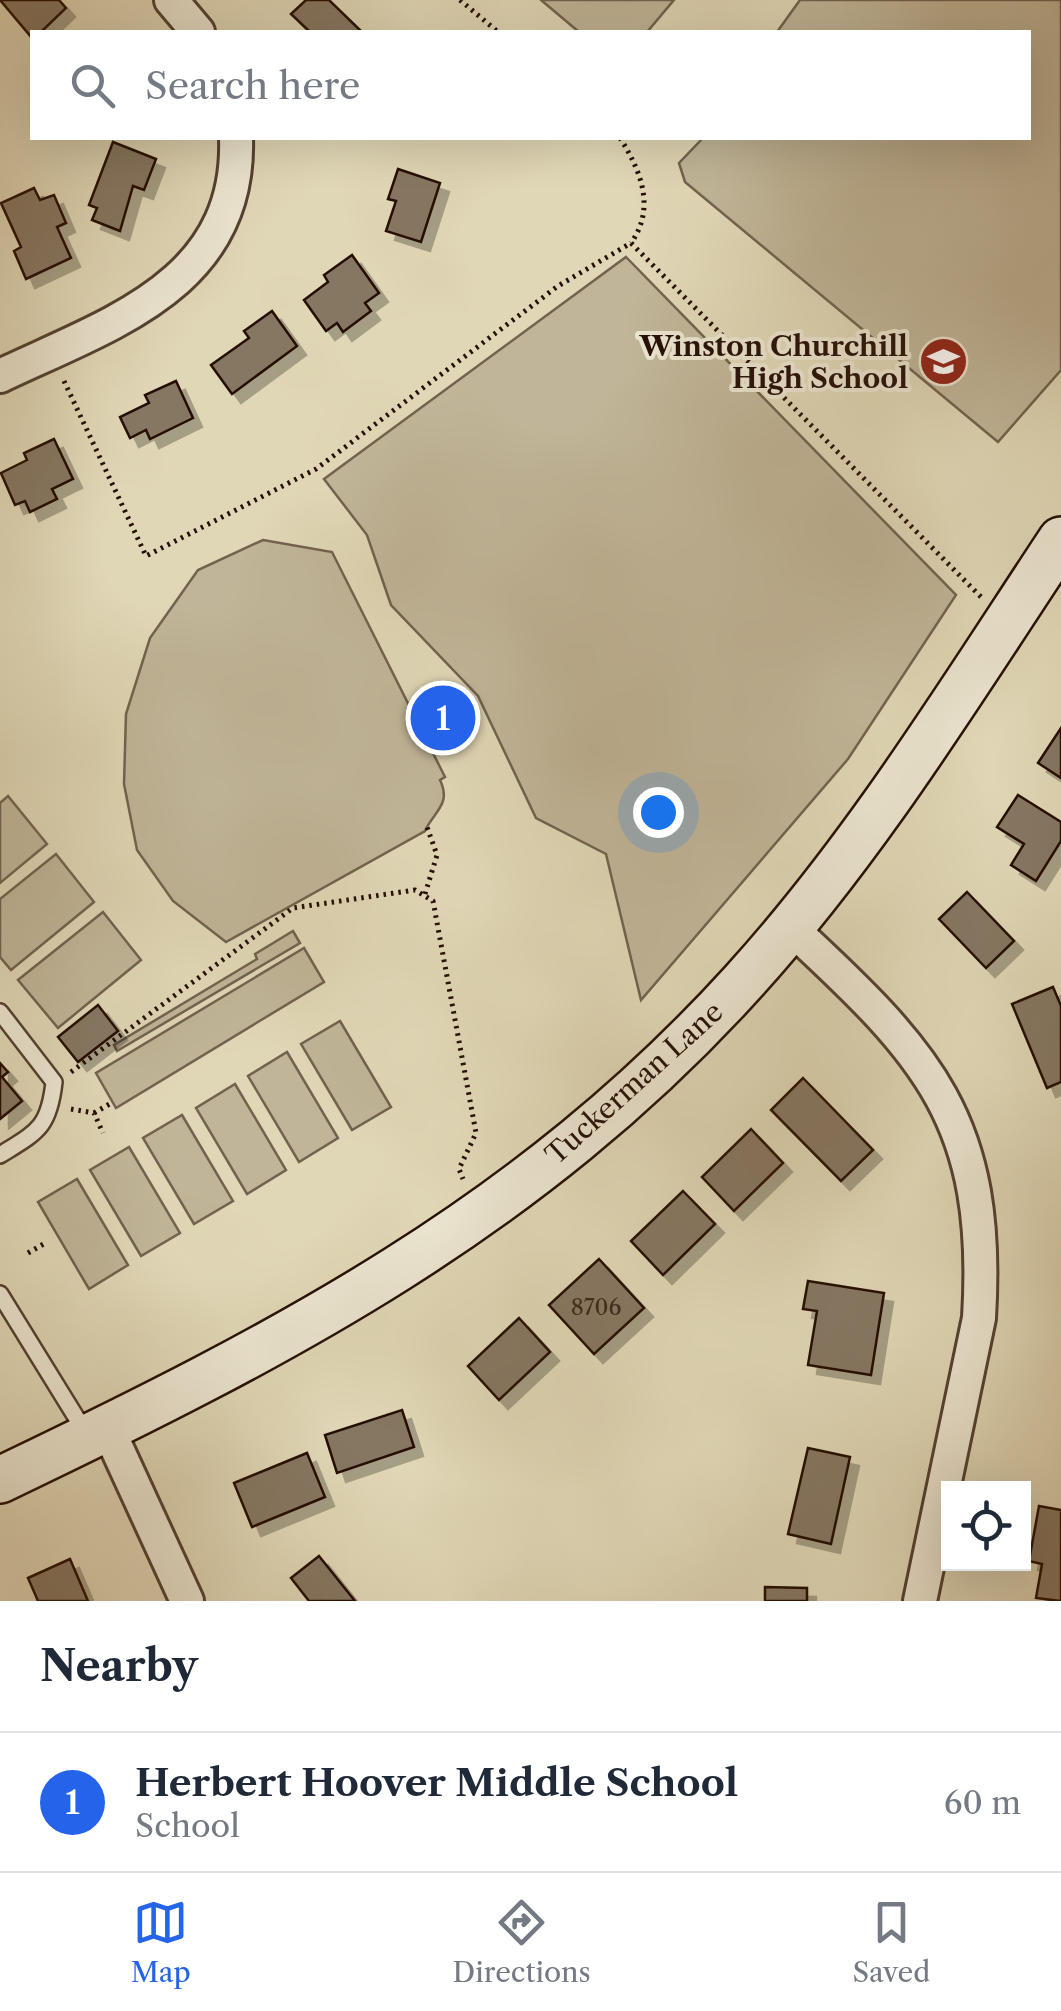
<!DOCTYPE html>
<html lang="en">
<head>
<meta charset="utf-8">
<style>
  :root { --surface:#fff; --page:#f2f2f3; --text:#1f2937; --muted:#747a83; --line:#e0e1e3; --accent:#2563eb }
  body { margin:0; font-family:"Libre Caslon Text",serif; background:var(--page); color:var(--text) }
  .controls { position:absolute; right:30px; bottom:30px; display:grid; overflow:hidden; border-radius:0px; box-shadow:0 10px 40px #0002 }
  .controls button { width:90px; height:90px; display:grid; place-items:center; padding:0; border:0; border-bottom:2px solid var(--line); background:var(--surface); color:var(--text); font:50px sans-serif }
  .you { position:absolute; left:658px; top:812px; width:35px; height:35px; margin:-25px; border:8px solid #fff; border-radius:50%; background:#1a73e8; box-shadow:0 0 0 15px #1a73e833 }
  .badge { display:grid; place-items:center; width:65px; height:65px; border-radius:50%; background:var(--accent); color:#fff; font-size:32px; font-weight:700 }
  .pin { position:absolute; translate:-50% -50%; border:5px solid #fff; box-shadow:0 2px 10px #0006 }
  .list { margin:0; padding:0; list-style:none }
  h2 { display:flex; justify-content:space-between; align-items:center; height:130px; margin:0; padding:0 40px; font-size:42px }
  h2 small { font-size:32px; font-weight:400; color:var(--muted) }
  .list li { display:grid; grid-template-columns:65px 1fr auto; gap:30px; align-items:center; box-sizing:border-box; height:140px; padding:0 40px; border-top:2px solid var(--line) }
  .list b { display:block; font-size:38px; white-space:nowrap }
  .list p { margin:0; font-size:32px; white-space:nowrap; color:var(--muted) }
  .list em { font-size:32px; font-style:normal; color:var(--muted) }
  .icon { flex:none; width:55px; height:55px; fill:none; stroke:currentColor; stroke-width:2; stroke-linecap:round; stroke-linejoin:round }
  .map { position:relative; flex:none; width:1061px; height:1601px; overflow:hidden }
  .search { position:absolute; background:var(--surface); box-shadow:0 10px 40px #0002; left:30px; right:30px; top:30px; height:110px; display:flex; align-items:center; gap:25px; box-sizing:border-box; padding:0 35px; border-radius:0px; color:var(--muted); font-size:38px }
  .sheet { height:270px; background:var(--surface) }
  nav { display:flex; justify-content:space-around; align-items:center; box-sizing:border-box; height:140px; border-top:2px solid var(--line); background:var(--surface); font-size:28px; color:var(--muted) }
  nav a { display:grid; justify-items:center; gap:5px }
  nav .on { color:var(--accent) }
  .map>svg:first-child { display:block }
  .green { fill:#c0b598; stroke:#72624f; stroke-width:2.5 }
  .building { fill:#867762; stroke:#250f06; stroke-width:2.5; filter:url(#shadow) }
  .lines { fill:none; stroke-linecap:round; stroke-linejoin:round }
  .lane-casing { stroke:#544132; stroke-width:20 }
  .street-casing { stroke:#544132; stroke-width:38 }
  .secondary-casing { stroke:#250f06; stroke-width:50 }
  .path { stroke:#250f06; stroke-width:5; stroke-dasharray:2.5 5; stroke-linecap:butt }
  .lane { stroke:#ebe5d0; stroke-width:15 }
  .street { stroke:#ebe5d0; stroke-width:32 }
  .secondary { stroke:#ebe5d0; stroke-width:45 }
  .labels { text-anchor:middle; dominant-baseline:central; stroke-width:8; stroke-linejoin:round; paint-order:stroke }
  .number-label { font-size:22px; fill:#3d291d }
  .poi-label { font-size:28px; font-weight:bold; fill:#250f06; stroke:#ebe5d0; text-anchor:end }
  .street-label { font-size:28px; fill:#250f06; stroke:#ebe5d0 }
</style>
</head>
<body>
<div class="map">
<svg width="1061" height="1601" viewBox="0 0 1061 1601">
  <defs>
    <filter id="shadow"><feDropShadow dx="9" dy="9" stdDeviation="0" flood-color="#0004"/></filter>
  </defs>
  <rect width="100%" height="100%" fill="#e0d7b6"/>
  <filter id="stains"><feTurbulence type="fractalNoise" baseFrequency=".002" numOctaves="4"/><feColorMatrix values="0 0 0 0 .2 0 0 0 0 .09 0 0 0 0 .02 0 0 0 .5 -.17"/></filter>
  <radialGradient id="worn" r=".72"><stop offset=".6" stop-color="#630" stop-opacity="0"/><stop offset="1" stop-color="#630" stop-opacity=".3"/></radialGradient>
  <g class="green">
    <polygon points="541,0 674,0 647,32 579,32"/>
    <polygon points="800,0 1061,0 1061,370 998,442 685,182 679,163 703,138 1028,138 1028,32 777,32"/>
    <polygon points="626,257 956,595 848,759 641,1000 606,854 536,818 478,696 391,605 367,535 324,479"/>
    <path d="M263,540L332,552L445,777L440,780C452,805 433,812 425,831L226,942L173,901L137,850L124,784L126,714L150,638L198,570Z"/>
    <polygon points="8,796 47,844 0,883 0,803"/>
    <polygon points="56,854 94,902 11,970 0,957 0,899"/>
    <polygon points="103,912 141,960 58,1028 18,980"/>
    <polygon points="293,931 300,943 117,1051 114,1045 257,959 255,954"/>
    <polygon points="304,948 324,982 116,1108 96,1073"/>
    <polygon points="340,1021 391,1107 352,1130 301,1044"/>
    <polygon points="287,1052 338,1138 299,1162 248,1076"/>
    <polygon points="235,1084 286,1170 247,1194 196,1108"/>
    <polygon points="182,1115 233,1201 194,1224 143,1138"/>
    <polygon points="129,1147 180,1233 141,1256 90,1170"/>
    <polygon points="77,1179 128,1265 89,1289 38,1202"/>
  </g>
  <g class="building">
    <polygon points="0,0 59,0 66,8 41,32 32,32 32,38"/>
    <polygon points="306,0 329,0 362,32 310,32 291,14"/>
    <polygon points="113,142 156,159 144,190 133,186 120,231 92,220 97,208 89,205"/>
    <polygon points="398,169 440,183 421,242 386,231 396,201 388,199"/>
    <polygon points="34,188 40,200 54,195 66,223 57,227 71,258 26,279 14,251 21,247 1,203"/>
    <polygon points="352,255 379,293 365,303 371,311 343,332 337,323 326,331 304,300 328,282 324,275"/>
    <polygon points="272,311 297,346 232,394 211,365 249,338 244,331"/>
    <polygon points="176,381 193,418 150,439 146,430 130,438 120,417 149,403 145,395"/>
    <polygon points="54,439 73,479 52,489 57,499 30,512 25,501 15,505 1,473 27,460 24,453"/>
    <polygon points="1061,728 1061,778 1038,763"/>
    <polygon points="1018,795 1061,822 1061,841 1036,881 1011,865 1024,844 997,827"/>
    <polygon points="967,892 1014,941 986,968 939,919"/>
    <polygon points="1053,987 1061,1006 1061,1082 1047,1088 1012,1004"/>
    <polygon points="98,1005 118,1031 78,1062 58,1037"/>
    <polygon points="0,1063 8,1072 2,1077 22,1101 0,1119"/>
    <polygon points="803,1078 873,1150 841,1181 771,1110"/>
    <polygon points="751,1129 783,1163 734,1211 702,1177"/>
    <polygon points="683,1191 715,1224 663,1275 631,1241"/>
    <polygon points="599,1259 644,1308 594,1354 549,1305"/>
    <polygon points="808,1281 884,1293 871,1375 808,1365 817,1311 803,1309"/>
    <polygon points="519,1318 550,1352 499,1400 468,1366"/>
    <polygon points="402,1410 414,1447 337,1473 325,1435"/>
    <polygon points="808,1448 850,1457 831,1544 788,1534"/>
    <polygon points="307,1453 325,1497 252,1527 234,1483"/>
    <polygon points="1039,1506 1061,1510 1061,1601 1036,1598 1042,1564 1029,1561"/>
    <polygon points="319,1556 355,1601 309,1601 291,1578"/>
    <polygon points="70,1559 88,1601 38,1601 28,1578"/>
    <polygon points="765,1587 807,1588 807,1601 765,1601"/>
  </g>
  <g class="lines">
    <defs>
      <g id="lane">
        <path d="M0,1012L54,1082C49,1128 37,1132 0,1155"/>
        <polyline points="0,1294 87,1435"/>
      </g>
      <g id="street">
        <polyline points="171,0 198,32"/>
        <path d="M0,376C109,324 241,285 236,138"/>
        <path d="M791,928C928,1055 991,1120 979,1318L920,1601"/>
        <polyline points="108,1429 187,1601"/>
      </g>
      <path id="secondary" d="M0,1480C282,1345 529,1218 743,982C865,848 961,691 1061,540"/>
    </defs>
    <use href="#lane" class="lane-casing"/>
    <use href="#street" class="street-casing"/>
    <use href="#secondary" class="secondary-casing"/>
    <g class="path">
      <polyline points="460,0 498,32"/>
      <path d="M620,138C641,171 656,208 631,243"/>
      <polyline points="64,381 146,556 316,469 558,286 631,243 983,599"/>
      <polyline points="425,894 437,855 427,827"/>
      <polyline points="71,1072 293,908 415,890 433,901 476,1133 459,1169 463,1179"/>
      <polyline points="71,1109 94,1113 103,1133"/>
      <polyline points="94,1113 113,1102"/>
      <polyline points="28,1253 47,1242"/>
    </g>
    <use href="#lane" class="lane"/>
    <use href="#street" class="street"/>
    <use href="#secondary" class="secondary"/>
  </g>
  <defs>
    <symbol id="school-disc" viewBox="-11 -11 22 22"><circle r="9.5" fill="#8f2418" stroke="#ebe5d0"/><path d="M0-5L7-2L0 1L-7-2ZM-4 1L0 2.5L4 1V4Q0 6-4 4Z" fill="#fff"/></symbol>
  </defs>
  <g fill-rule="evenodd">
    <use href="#school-disc" x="916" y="334" width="55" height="55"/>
  </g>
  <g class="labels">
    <g class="number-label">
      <text x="596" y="1307">8706</text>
    </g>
    <g class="poi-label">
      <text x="908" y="346">Winston Churchill<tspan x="908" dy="32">High School</tspan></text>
    </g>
    <g class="street-label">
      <text transform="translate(634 1083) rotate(-42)">Tuckerman Lane</text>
    </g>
  </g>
  <rect width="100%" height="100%" filter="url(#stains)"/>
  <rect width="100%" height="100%" fill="url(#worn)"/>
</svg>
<div class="controls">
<button><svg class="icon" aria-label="locate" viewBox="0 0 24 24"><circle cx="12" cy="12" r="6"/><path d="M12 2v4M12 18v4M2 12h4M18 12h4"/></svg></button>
</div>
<div class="you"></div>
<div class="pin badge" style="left:443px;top:718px">1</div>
<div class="search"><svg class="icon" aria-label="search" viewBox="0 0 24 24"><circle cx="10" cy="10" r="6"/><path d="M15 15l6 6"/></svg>Search here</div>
</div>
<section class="sheet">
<h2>Nearby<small></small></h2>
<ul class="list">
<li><span class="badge">1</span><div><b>Herbert Hoover Middle School</b><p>School</p></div><em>60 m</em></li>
</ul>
</section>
<nav>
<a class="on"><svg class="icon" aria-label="map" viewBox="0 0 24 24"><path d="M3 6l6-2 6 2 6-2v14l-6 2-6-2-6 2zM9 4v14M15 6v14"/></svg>Map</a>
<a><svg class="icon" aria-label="directions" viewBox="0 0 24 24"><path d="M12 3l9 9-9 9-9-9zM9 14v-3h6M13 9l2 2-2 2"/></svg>Directions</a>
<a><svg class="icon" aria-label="saved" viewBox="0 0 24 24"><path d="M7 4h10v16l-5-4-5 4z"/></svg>Saved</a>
</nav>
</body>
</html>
